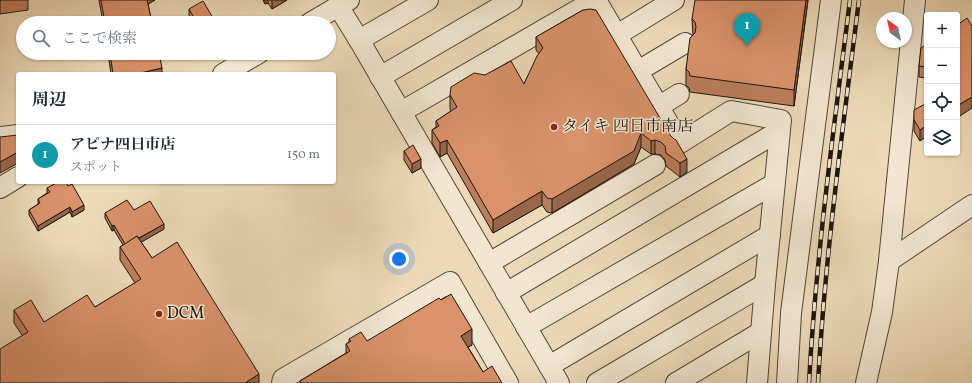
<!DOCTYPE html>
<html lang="ja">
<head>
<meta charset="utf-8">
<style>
  :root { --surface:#fff; --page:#f2f2f3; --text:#1f2937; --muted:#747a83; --line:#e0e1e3; --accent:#8f2418 }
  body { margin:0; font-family:Vollkorn,"Noto Serif JP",serif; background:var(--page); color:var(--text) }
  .controls { position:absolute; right:12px; top:12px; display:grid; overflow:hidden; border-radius:4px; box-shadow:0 1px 3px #0004 }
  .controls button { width:36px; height:36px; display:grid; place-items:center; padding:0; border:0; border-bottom:1px solid var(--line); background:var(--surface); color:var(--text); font:20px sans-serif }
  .compass { position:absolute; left:876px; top:12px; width:36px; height:36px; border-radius:50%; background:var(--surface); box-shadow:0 1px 3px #0004; rotate:327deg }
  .you { position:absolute; left:399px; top:259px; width:14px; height:14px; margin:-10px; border:3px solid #fff; border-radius:50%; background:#1a73e8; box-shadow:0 0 0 6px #1a73e833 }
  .badge { display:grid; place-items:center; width:26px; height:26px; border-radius:50%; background:var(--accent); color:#fff; font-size:13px; font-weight:700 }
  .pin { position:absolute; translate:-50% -33px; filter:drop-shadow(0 1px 2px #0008) }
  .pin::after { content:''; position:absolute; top:21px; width:14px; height:12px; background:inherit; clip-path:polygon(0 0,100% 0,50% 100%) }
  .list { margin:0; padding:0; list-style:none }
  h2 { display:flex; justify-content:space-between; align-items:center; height:52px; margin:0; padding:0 16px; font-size:17px }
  h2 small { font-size:13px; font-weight:400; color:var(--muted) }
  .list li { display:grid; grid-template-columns:26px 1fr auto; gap:12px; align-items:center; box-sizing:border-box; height:60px; padding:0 16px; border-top:1px solid var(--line) }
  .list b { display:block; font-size:15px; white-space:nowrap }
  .list p { margin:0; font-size:13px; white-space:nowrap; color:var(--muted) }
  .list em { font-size:13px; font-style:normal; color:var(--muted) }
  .icon { flex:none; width:22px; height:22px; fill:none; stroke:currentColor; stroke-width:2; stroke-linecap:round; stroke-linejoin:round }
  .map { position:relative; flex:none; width:972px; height:383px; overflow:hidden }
  .search { position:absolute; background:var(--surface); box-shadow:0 1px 3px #0004; left:16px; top:16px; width:320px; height:44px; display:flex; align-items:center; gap:10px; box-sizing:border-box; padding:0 14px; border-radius:22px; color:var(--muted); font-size:15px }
  .panel { position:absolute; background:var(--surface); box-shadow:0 1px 3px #0004; left:16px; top:72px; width:320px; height:112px; border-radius:4px }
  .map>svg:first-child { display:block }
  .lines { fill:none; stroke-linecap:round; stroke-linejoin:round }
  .minor-casing { stroke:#524738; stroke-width:22 }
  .minor { stroke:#f3e6d1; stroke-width:20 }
  .rail-casing { stroke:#1e160e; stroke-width:4.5 }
  .rail { stroke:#f3e6d1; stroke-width:3; stroke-dasharray:9; stroke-linecap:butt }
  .wall { fill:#bb7e5b; stroke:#1e160e }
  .shaded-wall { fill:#98664a; stroke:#1e160e }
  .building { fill:#d9926a; stroke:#1e160e }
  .poi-dot { fill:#8f2418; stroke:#f3e6d1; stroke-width:1.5 }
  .labels { text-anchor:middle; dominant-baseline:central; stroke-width:3; stroke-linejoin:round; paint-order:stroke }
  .poi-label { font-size:16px; fill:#1e160e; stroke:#f3e6d1; text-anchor:start }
</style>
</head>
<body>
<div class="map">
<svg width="972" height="383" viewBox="0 0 972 383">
  <rect width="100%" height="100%" fill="#edd9b8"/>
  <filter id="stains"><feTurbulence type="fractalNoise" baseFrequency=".005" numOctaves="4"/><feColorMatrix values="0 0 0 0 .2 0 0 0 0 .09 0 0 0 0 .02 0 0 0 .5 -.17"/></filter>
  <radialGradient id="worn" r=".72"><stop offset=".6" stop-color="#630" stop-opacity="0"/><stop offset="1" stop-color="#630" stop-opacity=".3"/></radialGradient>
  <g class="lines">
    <defs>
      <g id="minor">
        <polyline points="596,0 680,143 731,111 781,120 765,284 757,383"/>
        <polyline points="338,6 359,40 559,383"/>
        <polyline points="310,23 349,0"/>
        <polyline points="617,35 674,0"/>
        <polyline points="359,40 428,0"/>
        <polyline points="638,71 685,43"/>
        <polyline points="223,74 259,53"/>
        <polyline points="380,77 512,0"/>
        <polyline points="658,107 679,94"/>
        <polyline points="401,112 595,0"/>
        <polyline points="0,137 18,135"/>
        <polyline points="0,188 18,177"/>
        <polyline points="889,261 972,205"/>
        <polyline points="489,263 655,165"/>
        <polyline points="506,293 779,131"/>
        <polyline points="526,327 774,184"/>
        <polyline points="549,366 770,235"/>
        <polyline points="282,383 283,379 450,282 508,383"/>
        <polyline points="597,383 765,284"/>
        <polyline points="676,383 761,332"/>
        <polyline points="787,383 791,313 831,0"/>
        <polyline points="866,383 882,312 889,261 915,0"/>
      </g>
    </defs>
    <use href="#minor" class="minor-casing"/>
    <use href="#minor" class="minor"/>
    <defs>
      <g id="rail">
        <path d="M809,383C816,255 834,127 850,0"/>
        <path d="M818,383C825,255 843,127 859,0"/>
      </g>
    </defs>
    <use href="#rail" class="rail-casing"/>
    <use href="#rail" class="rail"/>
  </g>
  <g class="wall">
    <polygon points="0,0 28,0 28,10 0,14"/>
    <polygon points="99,0 155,0 148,4 152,23 103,23"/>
    <polygon points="263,0 287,0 272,9 268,3 265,4"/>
    <polygon points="808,0 794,106 690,92 689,88 686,85 686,69 693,35 692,19"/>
    <polygon points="189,9 216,23 192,23 189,18"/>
    <polygon points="583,10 687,172 680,177 666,166 665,160 661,155 655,154 651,154 641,147 634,164 552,213 547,212 542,205 493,233 447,153 440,157 432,143 432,130 436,127 436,121 451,111 450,109 450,95 485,75 524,84 539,54 536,50 536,37"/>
    <polygon points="927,44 927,78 919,77 919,66"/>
    <polygon points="108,53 159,53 162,74 111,74"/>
    <polygon points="927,103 920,141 914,131 914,120"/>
    <polygon points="404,151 421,168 412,173 404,160"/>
    <polygon points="47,188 84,210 72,217 70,212 38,231 29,215 29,210 38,204 38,199 47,193"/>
    <polygon points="134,210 164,229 141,242 152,258 259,383 22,335 14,323 14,310 44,322 95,307 135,283 120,260 120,247 123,245 114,230 112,231 105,218 105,213"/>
    <polygon points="349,339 367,341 472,345 468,347 483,372 502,383 300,383 300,381 346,353 346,344 349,342"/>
  </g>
  <g class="shaded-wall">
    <polygon points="145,0 155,0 145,6"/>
    <polygon points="265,0 268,0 268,3 265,4"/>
    <polygon points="272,0 287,0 272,9"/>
    <polygon points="806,0 808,0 794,106 794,90"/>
    <polygon points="211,53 217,53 211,56"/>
    <polygon points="162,68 162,74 136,74"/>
    <polygon points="972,97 972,108 957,118 957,106"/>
    <polygon points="927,125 927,136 920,141 920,130"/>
    <polygon points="641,133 641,147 634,164 552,213 552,199"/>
    <polygon points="447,140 447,153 440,157 440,143"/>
    <polygon points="655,140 655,154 651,154 651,141"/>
    <polygon points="18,152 18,163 0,173 0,162"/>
    <polygon points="421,159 421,168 412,173 412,164"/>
    <polygon points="687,159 687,172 680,177 680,163"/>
    <polygon points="542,191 542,205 493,233 493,220"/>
    <polygon points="84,205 84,210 72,217 72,212"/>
    <polygon points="70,207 70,212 38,231 38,226"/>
    <polygon points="164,224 164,229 126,251 126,246"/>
    <polygon points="114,225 114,230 112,231 112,226"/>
    <polygon points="472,329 472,345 461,351 461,336"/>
    <polygon points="259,374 259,383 245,383"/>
  </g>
  <g class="building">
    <polygon points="101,0 147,0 152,23 105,23"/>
    <polygon points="695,0 806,0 794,90 690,76 689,72 686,69 690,38 695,33 696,27 695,22 692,19"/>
    <polygon points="203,1 216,23 197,23 189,9"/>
    <polygon points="590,9 596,10 670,135 674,139 676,140 687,159 680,163 666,153 665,146 661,142 655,140 651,141 641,133 634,151 552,199 547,198 542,191 493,220 447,140 440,143 432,130 439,126 436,121 457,107 450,95 451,87 474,73 485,75 511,61 524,84 537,56 543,48 536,37 583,10"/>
    <polygon points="967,18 972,26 972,97 957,106 957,25"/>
    <polygon points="927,44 927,67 919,66 921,48"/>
    <polygon points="110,53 159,53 162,68 136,74 113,74"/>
    <polygon points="927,103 927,125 920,130 914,120 914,110"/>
    <polygon points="18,135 18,152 0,162 0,137"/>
    <polygon points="413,145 421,159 412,164 404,151"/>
    <polygon points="58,182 66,182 68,186 72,184 84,205 72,212 70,207 38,226 29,210 40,203 38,199 50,192 47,188"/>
    <polygon points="127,200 134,210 150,201 164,224 139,238 137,236 125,244 114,225 112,226 105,213"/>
    <polygon points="137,236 152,258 177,242 259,374 245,383 0,383 0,349 28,332 14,310 31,300 44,322 87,295 95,307 141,279 120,247"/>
    <polygon points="451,294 472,329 461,336 483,372 492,366 502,383 301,383 300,381 350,351 346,344 351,341 349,339 361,332 367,341 439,298 441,300"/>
  </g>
  <g class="poi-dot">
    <circle cx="554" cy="127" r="4"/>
    <circle cx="159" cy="314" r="4"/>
  </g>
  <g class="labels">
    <g class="poi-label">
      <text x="562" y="127">タイキ 四日市南店</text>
      <text x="167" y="314">DCM</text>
    </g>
  </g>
  <rect width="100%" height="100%" filter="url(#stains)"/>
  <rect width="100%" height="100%" fill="url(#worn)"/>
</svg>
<div class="controls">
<button>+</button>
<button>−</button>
<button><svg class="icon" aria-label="locate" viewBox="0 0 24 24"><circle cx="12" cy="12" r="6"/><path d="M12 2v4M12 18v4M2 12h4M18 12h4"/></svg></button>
<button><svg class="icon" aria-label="layers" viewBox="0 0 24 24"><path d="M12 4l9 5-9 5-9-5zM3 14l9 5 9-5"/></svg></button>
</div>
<svg class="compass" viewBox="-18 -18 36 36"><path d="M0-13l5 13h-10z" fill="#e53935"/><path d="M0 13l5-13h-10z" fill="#747a83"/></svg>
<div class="you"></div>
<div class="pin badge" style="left:747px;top:46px;background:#0f9aa8">1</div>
<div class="search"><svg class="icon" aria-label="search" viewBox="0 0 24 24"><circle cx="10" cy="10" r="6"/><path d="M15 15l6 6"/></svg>ここで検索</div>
<section class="panel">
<h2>周辺<small></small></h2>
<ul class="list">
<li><span class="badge" style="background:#0f9aa8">1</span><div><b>アピナ四日市店</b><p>スポット</p></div><em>150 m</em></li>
</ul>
</section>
</div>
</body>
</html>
